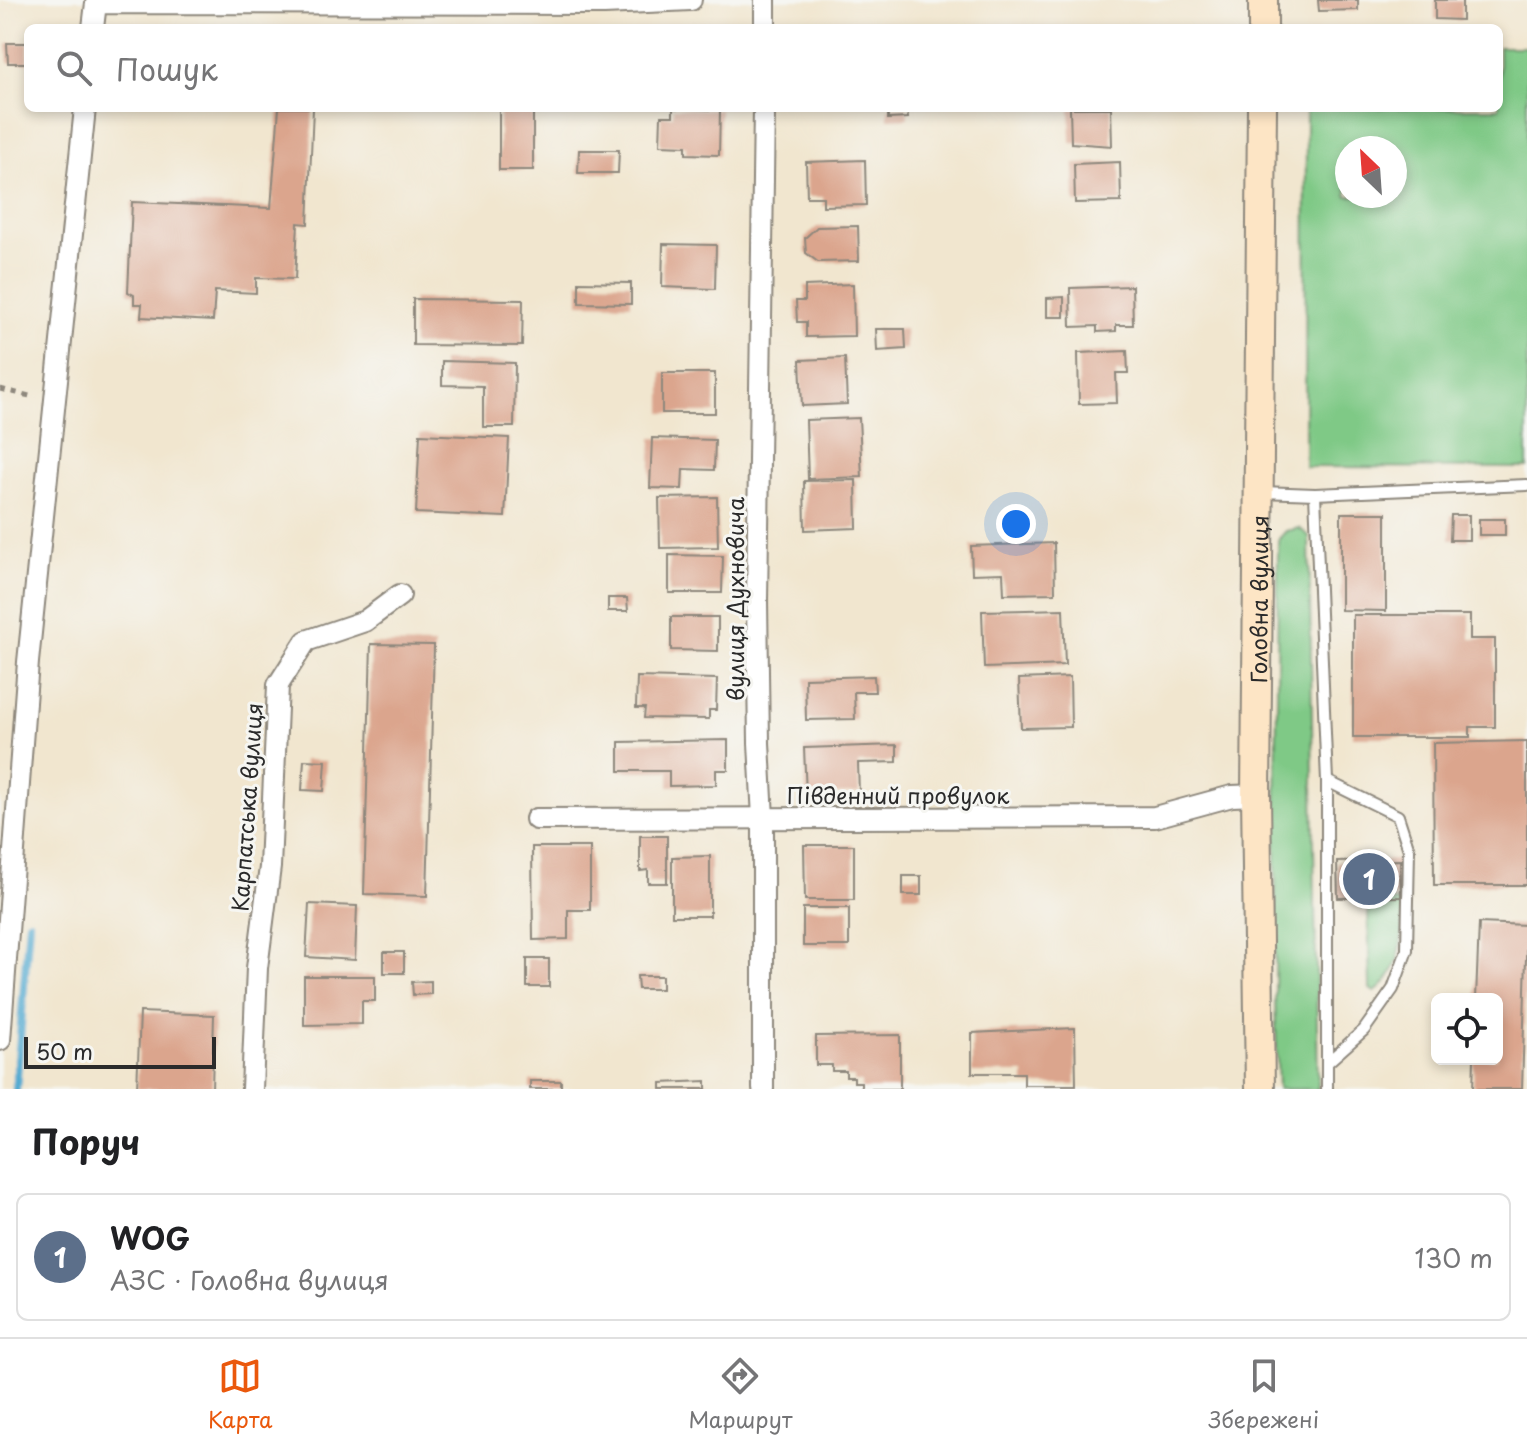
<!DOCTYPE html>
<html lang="uk">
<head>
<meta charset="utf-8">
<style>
  :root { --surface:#fff; --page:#f6f6f6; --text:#202124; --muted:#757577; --line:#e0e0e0; --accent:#ea580c }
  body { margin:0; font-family:"Playpen Sans",sans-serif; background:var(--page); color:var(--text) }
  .controls { position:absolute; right:24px; bottom:24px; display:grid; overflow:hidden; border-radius:12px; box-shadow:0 4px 12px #0003 }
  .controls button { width:72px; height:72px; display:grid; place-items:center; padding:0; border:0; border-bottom:2px solid var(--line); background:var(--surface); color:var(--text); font:40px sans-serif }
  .compass { position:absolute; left:1335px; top:136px; width:72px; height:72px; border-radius:50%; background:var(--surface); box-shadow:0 4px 12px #0003; rotate:335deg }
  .scale { position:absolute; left:24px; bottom:20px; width:192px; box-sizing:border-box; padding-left:8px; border:4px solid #2b2b2b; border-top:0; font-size:22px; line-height:28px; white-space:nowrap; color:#2b2b2b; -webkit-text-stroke:6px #f6f6f2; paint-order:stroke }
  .you { position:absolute; left:1016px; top:524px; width:28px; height:28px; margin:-20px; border:6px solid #fff; border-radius:50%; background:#1a73e8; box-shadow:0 0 0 12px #1a73e833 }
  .badge { display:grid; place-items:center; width:52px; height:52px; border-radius:50%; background:var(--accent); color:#fff; font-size:26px; font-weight:700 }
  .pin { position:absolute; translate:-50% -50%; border:4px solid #fff; box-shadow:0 2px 8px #0006 }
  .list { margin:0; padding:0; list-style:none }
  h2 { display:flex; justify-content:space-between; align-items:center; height:104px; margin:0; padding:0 32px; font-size:34px }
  h2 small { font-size:26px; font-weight:400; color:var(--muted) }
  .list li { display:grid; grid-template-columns:52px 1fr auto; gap:24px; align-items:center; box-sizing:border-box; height:128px; margin:0 16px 16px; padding:0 16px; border:2px solid var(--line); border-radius:12px }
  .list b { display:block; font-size:30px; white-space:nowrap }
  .list p { margin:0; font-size:26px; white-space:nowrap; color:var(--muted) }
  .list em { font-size:26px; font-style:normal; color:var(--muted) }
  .icon { flex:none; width:44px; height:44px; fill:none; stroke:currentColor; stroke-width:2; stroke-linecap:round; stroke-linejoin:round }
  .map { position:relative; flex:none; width:1527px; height:1089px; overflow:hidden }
  .search { position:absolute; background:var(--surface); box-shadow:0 4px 12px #0003; left:24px; right:24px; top:24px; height:88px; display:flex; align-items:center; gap:20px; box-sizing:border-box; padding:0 28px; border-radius:12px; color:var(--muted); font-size:30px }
  .sheet { height:248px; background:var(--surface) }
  nav { display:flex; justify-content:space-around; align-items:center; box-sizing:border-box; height:112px; border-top:2px solid var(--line); background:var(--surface); font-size:22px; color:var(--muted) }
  nav a { display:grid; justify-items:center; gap:4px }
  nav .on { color:var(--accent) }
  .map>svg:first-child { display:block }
  .green { fill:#7fc986; stroke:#557a58; stroke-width:2; fill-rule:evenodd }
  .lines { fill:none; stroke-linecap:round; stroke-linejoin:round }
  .stream { stroke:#55abd1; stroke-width:8 }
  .building { fill:#dba58d }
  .lane-casing { stroke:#8e887d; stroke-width:14 }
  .street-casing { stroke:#8e887d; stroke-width:24 }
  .secondary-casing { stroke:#8e887d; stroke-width:32 }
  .path { stroke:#8e887d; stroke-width:5; stroke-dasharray:6 6; stroke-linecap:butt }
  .lane { stroke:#fff; stroke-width:10 }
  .street { stroke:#fff; stroke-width:20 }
  .secondary { stroke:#fde5c5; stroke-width:28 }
  .labels { text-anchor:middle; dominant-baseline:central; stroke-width:6; stroke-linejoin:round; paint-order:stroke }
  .street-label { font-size:22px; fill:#2b2b2b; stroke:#f6f6f2 }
</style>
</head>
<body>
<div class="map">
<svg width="1527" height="1089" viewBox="0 0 1527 1089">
  <rect width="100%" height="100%" fill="#f6f6f2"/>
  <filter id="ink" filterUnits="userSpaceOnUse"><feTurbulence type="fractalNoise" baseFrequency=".0125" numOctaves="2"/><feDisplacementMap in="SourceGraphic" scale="16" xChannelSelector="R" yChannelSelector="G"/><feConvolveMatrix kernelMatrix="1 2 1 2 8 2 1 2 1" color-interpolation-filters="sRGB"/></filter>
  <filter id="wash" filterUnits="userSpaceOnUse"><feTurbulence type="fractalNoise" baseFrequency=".006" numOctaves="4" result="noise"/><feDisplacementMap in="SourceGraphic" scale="32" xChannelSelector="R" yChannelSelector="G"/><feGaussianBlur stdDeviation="1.8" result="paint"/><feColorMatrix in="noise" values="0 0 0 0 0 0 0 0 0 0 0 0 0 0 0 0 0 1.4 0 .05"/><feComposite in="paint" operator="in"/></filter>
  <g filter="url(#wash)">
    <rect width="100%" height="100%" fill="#f1e6cf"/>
    <g class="green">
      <path d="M1499,47H1527V468L1305,467L1306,108H1499ZM1347,148H1395V196H1347Z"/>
      <polygon points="1299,528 1309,536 1318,1089 1278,1089 1275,998 1278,540 1286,531"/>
      <path d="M1368,901H1403C1403,932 1404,971 1375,992L1370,989Z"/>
    </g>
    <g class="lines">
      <polyline class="stream" points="16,1089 29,922"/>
    </g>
    <g id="blocks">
      <g class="building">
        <polygon points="1318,0 1358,0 1358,10 1319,11"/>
        <polygon points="1435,0 1462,0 1462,20 1435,19"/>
        <polygon points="7,43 28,43 28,63 8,63"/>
        <polygon points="279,108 313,108 308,224 298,223 295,279 256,278 256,293 215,291 213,321 141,317 142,304 134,304 134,295 128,292 132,202 271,208"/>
        <rect x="499" y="108" width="34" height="62"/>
        <polygon points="673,108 720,110 719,155 686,154 686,146 660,145 661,116 673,116"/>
        <polygon points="888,108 907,108 908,118 888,119"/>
        <polygon points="1070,108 1111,108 1112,146 1071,143"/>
        <polygon points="579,150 619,150 618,173 578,173"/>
        <polygon points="865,160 866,205 823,206 823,197 807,197 806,162"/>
        <polygon points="1120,162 1121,202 1075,203 1074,164"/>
        <polygon points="858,226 859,261 818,262 806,253 805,238 817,227"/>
        <polygon points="663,244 716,245 715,289 662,287"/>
        <polygon points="579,282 631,283 631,304 579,303"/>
        <polygon points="853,284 854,336 806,337 806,322 797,322 796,301 805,301 805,286"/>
        <polygon points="1132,286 1133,325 1116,325 1116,331 1097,332 1097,326 1071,327 1070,288"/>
        <polygon points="1064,297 1064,317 1047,317 1047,298"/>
        <polygon points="413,299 523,300 522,346 413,345"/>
        <polygon points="876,329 905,329 906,349 877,351"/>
        <polygon points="1127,351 1128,373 1116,373 1117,403 1079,404 1078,353"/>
        <polygon points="845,358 847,404 802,406 800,360"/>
        <polygon points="442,361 515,363 514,427 483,427 483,386 442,385"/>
        <rect x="662" y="373" width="53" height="40"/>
        <polygon points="859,418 862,477 808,479 806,420"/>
        <polygon points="420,434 509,438 505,517 416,513"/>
        <polygon points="652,438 715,440 714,470 683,469 682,489 650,488"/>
        <polygon points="856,480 857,528 805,530 804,481"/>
        <polygon points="717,497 718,547 660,548 659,498"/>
        <polygon points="1341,513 1386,513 1386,611 1341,610"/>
        <polygon points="1451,515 1469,515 1469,540 1450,540"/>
        <rect x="1479" y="519" width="26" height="16"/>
        <polygon points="1054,543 1055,593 1004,594 1003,573 972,574 971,546"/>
        <polygon points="669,555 723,556 722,593 669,593"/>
        <polygon points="608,598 627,598 628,611 608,611"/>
        <polygon points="1063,609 1065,665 984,668 982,611"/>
        <polygon points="1353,615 1470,615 1470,639 1495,639 1495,727 1470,727 1470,737 1353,737"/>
        <polygon points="671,617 718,617 718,651 671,650"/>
        <polygon points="371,644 434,645 427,896 364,894"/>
        <polygon points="874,676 875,692 854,692 855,719 806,720 805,678"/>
        <polygon points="637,677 717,679 716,710 709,710 709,719 644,718 645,708 636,708"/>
        <polygon points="1070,677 1071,727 1021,728 1019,679"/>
        <polygon points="728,740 728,770 716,770 716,785 669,786 669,771 619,771 619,742"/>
        <polygon points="1527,741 1527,885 1434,885 1433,743"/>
        <polygon points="897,745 897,762 858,763 859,793 806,795 804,748"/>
        <polygon points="304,760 326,761 324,791 302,790"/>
        <polygon points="640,836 667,836 667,883 648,883 648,870 640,871"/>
        <polygon points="804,845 854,845 854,900 805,900"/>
        <polygon points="532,847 590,847 590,910 568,910 568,939 533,940"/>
        <polygon points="710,856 710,916 672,916 672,857"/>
        <polygon points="1400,860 1401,897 1338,898 1337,862"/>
        <rect x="903" y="876" width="18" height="19"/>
        <polygon points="309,904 357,906 355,960 306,957"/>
        <rect x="803" y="908" width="46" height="38"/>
        <polygon points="1479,923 1527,925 1522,1089 1473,1089 1474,1059 1497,1059 1497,999 1476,999"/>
        <rect x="384" y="952" width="20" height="21"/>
        <rect x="527" y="959" width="22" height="28"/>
        <polygon points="304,976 375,976 375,1001 362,1001 362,1024 304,1025"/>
        <polygon points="637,976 662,976 662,989 638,989"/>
        <polygon points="431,981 431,994 413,995 412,982"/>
        <polygon points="140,1012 214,1015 212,1089 137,1089"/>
        <polygon points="1075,1028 1076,1085 1024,1085 1024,1073 972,1073 972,1033"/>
        <polygon points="900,1035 900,1089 861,1089 861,1082 854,1082 854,1077 846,1077 846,1071 832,1071 832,1065 816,1065 816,1036"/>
        <rect x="530" y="1081" width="31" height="8"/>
        <polygon points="706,1081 706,1089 661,1089 661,1083"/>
      </g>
    </g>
  </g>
  <g filter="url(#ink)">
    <use href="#blocks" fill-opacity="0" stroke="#8e887d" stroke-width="2"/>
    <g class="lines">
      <defs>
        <g id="lane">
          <polyline points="1262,492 1315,494 1527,485"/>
          <polyline points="1315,494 1327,781 1327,1089"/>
          <polyline points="1327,781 1398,816 1409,850 1407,950 1393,989 1364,1030 1328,1062"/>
        </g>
        <g id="street">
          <polyline points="93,28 96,3 604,4 691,0"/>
          <polyline points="765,28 765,0"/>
          <polyline points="536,819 1155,817 1232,796 1256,795"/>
          <polyline points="0,1040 28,662 85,108"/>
          <polyline points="252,1089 257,968 270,867 278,685 306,641 365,621 400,595"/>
          <polyline points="763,1089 763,818 759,743 757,601 764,108"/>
        </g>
        <g id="secondary">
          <polyline points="1263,28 1263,0"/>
          <path id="s1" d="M1260,1089L1256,795L1262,108"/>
        </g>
      </defs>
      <use href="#lane" class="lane-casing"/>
      <use href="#street" class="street-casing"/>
      <use href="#secondary" class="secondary-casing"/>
      <polyline class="path" points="0,389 34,397"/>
      <use href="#lane" class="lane"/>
      <use href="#street" class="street"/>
      <use href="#secondary" class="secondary"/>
    </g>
  </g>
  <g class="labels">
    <g class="street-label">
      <text transform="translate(734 599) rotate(-90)">вулиця Духновича</text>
      <text stroke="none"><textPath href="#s1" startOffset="490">Головна вулиця</textPath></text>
      <text x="898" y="794">Південний провулок</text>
      <text transform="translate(246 807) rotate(-86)">Карпатська вулиця</text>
    </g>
  </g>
</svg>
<div class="controls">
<button><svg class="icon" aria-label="locate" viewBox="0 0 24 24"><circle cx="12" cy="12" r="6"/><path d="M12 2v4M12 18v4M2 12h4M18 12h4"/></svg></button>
</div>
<svg class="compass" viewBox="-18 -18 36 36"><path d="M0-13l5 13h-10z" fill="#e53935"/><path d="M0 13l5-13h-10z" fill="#757577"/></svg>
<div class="scale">50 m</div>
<div class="you"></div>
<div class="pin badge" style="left:1369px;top:879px;background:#5c6f8a">1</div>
<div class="search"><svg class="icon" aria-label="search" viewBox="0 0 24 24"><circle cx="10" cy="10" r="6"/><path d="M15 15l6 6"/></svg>Пошук</div>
</div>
<section class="sheet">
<h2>Поруч<small></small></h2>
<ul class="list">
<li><span class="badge" style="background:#5c6f8a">1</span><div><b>WOG</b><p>АЗС · Головна вулиця</p></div><em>130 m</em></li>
</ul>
</section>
<nav>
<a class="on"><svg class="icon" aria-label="map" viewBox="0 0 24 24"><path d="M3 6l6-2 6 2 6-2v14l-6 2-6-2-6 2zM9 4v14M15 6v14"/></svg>Карта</a>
<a><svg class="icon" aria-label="directions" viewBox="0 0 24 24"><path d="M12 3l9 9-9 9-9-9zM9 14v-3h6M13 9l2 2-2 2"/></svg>Маршрут</a>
<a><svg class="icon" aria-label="saved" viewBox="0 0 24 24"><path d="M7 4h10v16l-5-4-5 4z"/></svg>Збережені</a>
</nav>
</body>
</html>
